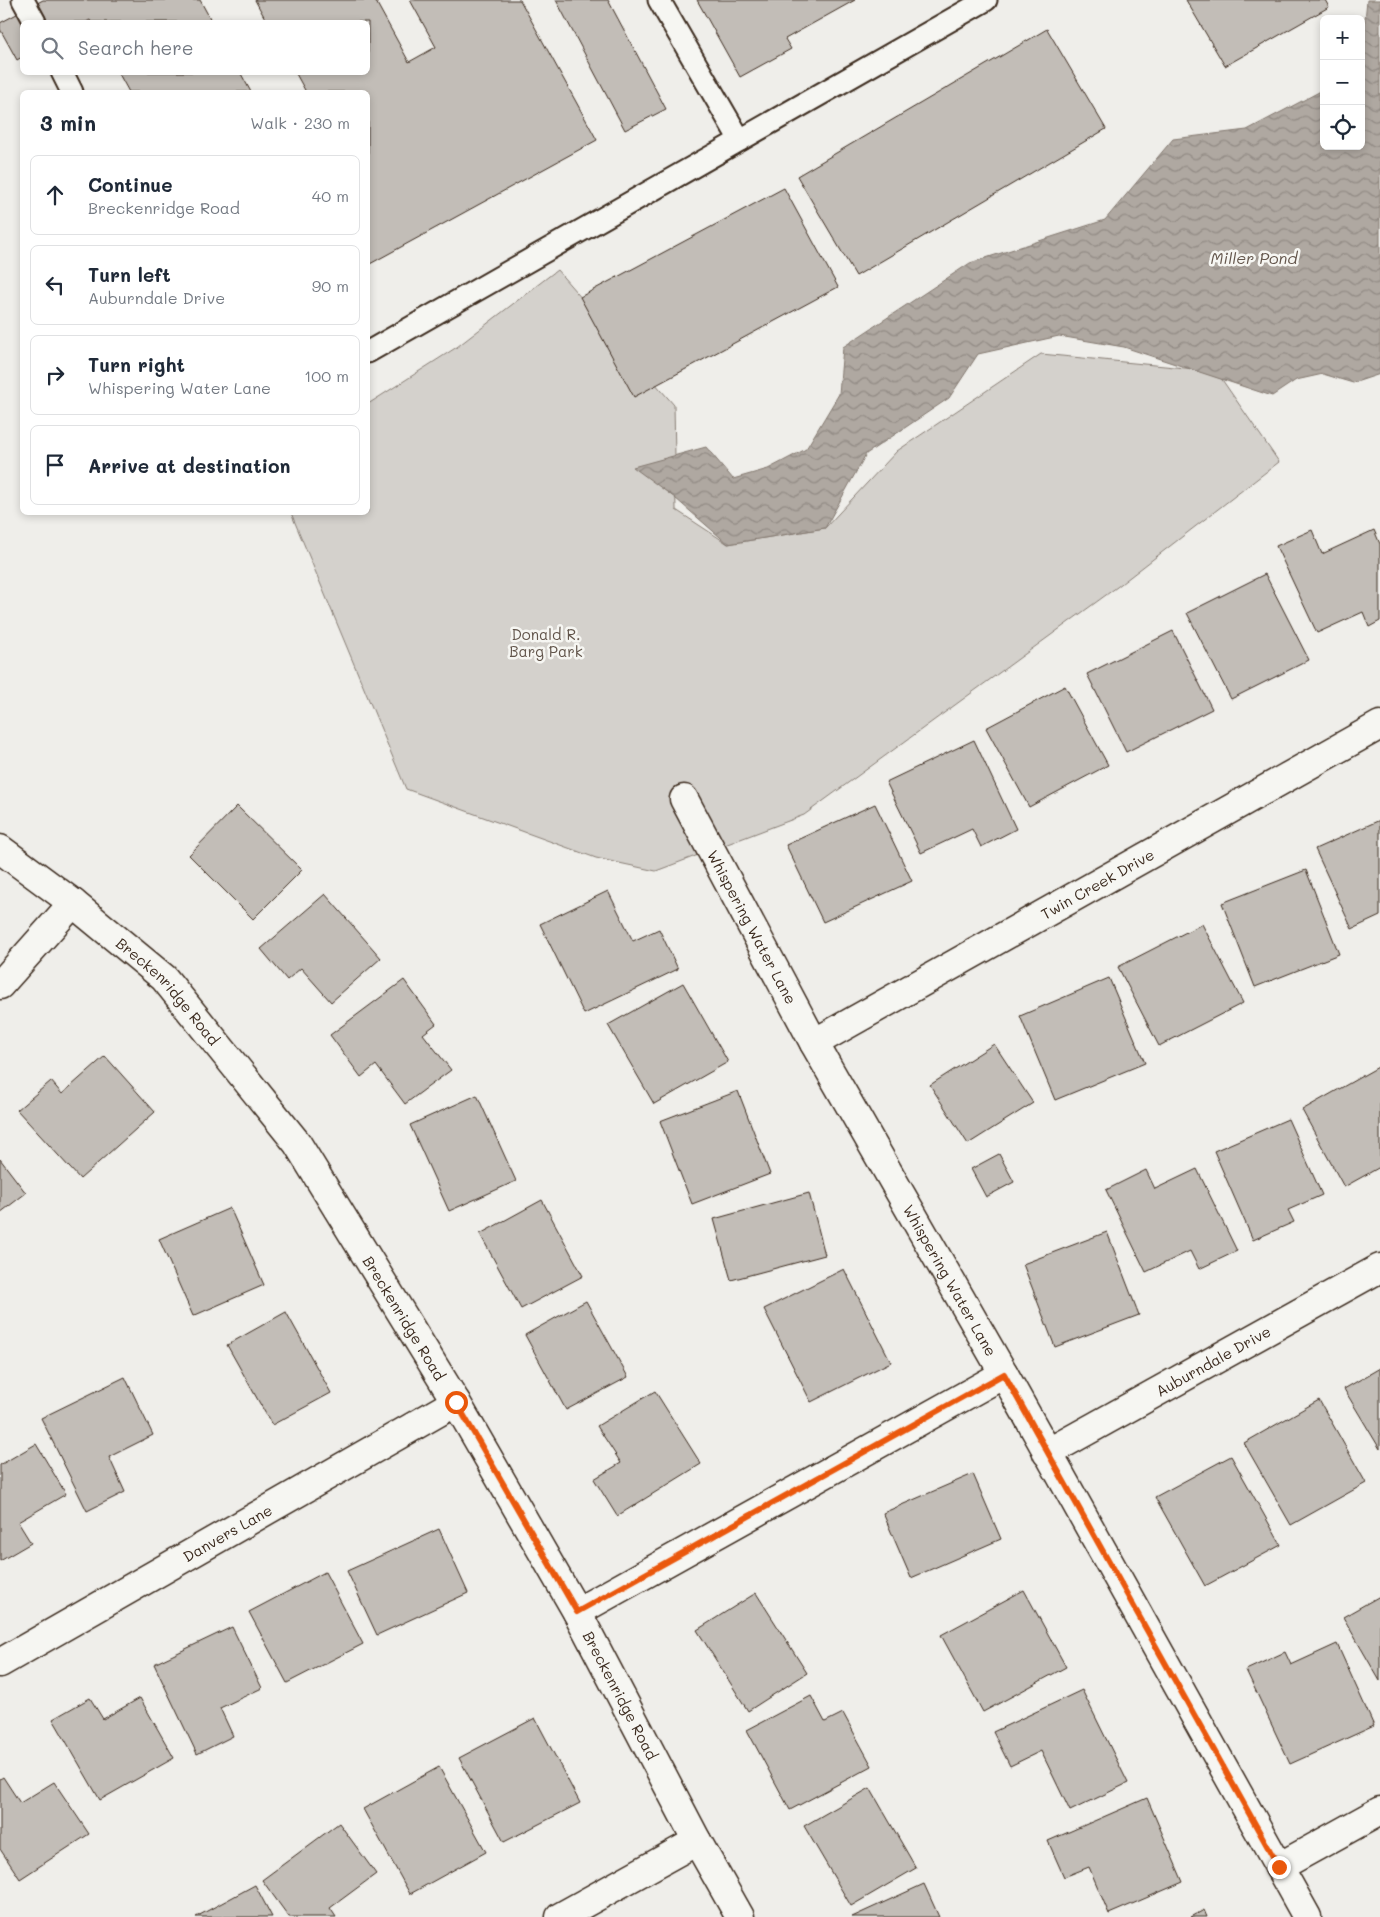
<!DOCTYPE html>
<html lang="en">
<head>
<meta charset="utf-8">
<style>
  :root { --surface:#fff; --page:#f2f2f3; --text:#1f2937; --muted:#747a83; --line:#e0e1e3 }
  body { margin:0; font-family:Mali,sans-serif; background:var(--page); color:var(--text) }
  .controls { position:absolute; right:15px; top:15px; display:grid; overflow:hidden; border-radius:8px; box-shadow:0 2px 8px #0003 }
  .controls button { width:45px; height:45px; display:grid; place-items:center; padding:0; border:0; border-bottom:1px solid var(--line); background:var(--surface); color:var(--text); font:25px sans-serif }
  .stop { position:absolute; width:15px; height:15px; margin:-11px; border:4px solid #ea580c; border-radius:50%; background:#fff }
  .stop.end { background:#ea580c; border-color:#fff; box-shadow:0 1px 5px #0008 }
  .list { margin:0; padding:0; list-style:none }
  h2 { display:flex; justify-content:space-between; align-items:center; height:65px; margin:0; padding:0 20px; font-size:21px }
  h2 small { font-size:16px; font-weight:400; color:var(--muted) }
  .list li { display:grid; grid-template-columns:32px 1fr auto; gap:15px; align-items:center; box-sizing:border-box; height:80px; margin:0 10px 10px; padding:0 10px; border:1px solid var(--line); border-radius:8px }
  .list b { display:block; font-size:19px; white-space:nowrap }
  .list p { margin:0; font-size:16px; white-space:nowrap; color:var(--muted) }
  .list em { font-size:16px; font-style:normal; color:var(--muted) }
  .icon { flex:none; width:28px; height:28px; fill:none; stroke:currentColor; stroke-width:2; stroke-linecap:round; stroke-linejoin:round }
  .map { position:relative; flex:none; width:1380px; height:1917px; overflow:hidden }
  .search { position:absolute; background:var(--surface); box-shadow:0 2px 8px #0003; left:20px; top:20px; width:350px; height:55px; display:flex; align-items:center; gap:12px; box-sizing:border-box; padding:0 18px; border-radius:8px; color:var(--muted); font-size:19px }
  .panel { position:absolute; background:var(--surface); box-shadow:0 2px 8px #0003; left:20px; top:90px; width:350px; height:425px; border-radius:8px }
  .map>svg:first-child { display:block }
  .green { fill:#d4d1cc; stroke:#887e75 }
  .water { fill:url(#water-waves); stroke:#81766d }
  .building { fill:#c2bdb7; stroke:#3b2a1e }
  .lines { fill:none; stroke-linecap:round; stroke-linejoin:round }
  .service-casing { stroke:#3b2a1e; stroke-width:25 }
  .minor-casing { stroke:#3b2a1e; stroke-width:31 }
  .service { stroke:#f6f6f2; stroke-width:21 }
  .minor { stroke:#f6f6f2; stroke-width:28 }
  .route { stroke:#ea580c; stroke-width:6 }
  .labels { text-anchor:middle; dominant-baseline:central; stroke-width:5; stroke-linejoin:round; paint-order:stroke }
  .park-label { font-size:15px; fill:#61544a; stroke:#f6f6f2 }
  .street-label { font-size:15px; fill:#3b2a1e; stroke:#f6f6f2 }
  .water-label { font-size:16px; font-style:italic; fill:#64564c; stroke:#f6f6f2 }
</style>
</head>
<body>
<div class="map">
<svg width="1380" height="1917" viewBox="0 0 1380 1917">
  <defs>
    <pattern id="water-waves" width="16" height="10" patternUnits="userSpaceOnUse" patternTransform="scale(1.25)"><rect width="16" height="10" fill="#afa8a1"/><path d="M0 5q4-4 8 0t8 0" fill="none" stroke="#908983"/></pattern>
  </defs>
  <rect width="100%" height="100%" fill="#efeeea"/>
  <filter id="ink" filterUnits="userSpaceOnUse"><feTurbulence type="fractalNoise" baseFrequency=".02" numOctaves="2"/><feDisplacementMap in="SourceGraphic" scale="10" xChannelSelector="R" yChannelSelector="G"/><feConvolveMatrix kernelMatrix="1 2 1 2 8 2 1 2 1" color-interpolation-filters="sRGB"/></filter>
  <g filter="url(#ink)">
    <polygon class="green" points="557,270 674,405 676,510 728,544 825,528 897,451 1041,354 1216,371 1279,462 1117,587 804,815 656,871 596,858 406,789 291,513 368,512 368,404 457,347"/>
    <polygon class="water" points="1367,0 1380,0 1380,374 1353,383 1323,374 1296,380 1272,396 1124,347 1059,336 978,354 949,398 866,454 825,528 728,544 675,498 633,467 706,447 733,479 768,469 806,449 839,394 843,347 970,263 1105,220 1173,139 1247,130 1319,92 1324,86 1324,146 1361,146 1361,34 1364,30"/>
    <g class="building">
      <polygon points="43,0 200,0 212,22 91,22 90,20 86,22 22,22 22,57 17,60 0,29 0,23"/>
      <polygon points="255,0 375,0 409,62 436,47 410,0 520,0 597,140 368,265 368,92 306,92 295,72 368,72 368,22 267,22"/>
      <polygon points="556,0 608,0 666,109 625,130"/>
      <polygon points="697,0 855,0 785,39 791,49 740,77"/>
      <polygon points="1186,0 1325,0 1329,7 1225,66"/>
      <polygon points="1047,29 1106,129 856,276 797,176"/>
      <polygon points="118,72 240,72 251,92 129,92"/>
      <polygon points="784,188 838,287 634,397 580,297"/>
      <polygon points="1312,530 1322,554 1374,530 1380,544 1380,621 1369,627 1363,612 1317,633 1276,546"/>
      <polygon points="1265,574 1309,660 1231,699 1187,613"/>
      <polygon points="1173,631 1212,709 1126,752 1087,674"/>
      <polygon points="1065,686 1108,765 1029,807 986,728"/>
      <polygon points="974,740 1016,829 981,847 972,829 921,853 886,782"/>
      <polygon points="875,804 912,881 823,922 786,845"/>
      <polygon points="237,806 302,870 253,919 189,855"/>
      <polygon points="1380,820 1380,916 1352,929 1315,849"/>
      <polygon points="1306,870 1339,954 1255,987 1222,903"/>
      <polygon points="608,891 633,941 659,929 678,969 584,1014 540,924"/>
      <polygon points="325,894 381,958 331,1002 301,968 287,980 261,949"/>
      <polygon points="1202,924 1243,1003 1159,1046 1118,967"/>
      <polygon points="1109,978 1145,1063 1055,1100 1020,1016"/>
      <polygon points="404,980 436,1024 423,1034 451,1070 405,1104 376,1065 361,1077 330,1035"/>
      <polygon points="683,983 728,1062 654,1104 608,1025"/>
      <polygon points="994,1044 1033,1103 968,1144 930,1085"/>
      <polygon points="105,1056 155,1112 80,1179 17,1110 51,1081 62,1094"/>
      <polygon points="1380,1066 1380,1167 1344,1187 1302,1110"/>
      <polygon points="738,1091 770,1174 692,1204 660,1121"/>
      <polygon points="477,1095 516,1181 449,1211 410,1125"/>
      <polygon points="1288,1119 1322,1195 1288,1210 1294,1222 1253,1240 1214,1151"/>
      <polygon points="999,1154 1014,1182 986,1197 971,1169"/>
      <polygon points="0,1159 26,1193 0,1213"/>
      <polygon points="1197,1169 1237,1251 1199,1269 1190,1251 1146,1272 1106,1190 1146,1170 1155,1189"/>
      <polygon points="809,1193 825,1255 731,1280 714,1219"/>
      <polygon points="542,1200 583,1276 521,1309 480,1234"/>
      <polygon points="230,1208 264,1285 193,1316 159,1239"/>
      <polygon points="1107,1232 1139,1315 1055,1347 1023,1264"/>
      <polygon points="844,1269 891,1362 811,1402 764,1309"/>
      <polygon points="586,1301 628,1377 566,1410 525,1335"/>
      <polygon points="286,1312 331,1393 272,1425 227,1345"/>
      <polygon points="1380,1368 1380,1449 1344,1389"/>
      <polygon points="125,1377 153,1435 109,1457 125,1492 87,1511 41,1418"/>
      <polygon points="655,1391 701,1464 617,1516 594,1479 621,1463 597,1426"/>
      <polygon points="1319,1400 1366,1483 1291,1525 1244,1443"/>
      <polygon points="36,1444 66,1494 18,1522 31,1543 0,1561 0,1465"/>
      <polygon points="1231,1456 1281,1545 1205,1586 1155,1497"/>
      <polygon points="973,1474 1001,1539 911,1578 883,1513"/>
      <polygon points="439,1529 468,1593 377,1635 347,1571"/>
      <polygon points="325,1572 363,1644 287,1683 249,1612"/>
      <polygon points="1024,1590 1066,1667 983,1712 941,1635"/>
      <polygon points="756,1593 807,1673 748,1711 697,1630"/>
      <polygon points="1380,1596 1380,1681 1343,1617"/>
      <polygon points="232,1627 262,1688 220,1708 233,1736 197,1754 154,1664"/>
      <polygon points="1337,1644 1374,1726 1290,1764 1246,1670 1285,1652 1291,1665"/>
      <polygon points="1082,1690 1128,1783 1070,1811 1041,1751 1010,1766 993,1732"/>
      <polygon points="811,1696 825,1722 843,1713 872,1766 790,1810 747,1730"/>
      <polygon points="90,1698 103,1719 140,1698 174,1758 100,1800 53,1719"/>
      <polygon points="535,1718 580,1803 504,1842 459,1758"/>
      <polygon points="439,1767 486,1852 410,1894 363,1809"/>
      <polygon points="3,1777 20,1803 54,1782 89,1834 20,1879 0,1849 0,1779"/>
      <polygon points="870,1788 916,1868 851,1906 804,1826"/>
      <polygon points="1147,1798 1183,1882 1109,1914 1089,1867 1064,1877 1048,1841"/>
      <polygon points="339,1823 376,1874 330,1908 336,1917 289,1917 262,1880"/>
      <polygon points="924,1884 939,1917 852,1917"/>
      <polygon points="255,1885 272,1917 196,1917"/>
      <polygon points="1204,1910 1207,1917 1191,1917"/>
    </g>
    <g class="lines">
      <defs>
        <g id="service">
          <polyline points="23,0 35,22"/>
          <polyline points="659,0 740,140"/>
          <polyline points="62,72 72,92"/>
          <polyline points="368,352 986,0"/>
        </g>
        <g id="minor">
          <path id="s1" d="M684,799L814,1043L1004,1374L1307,1917"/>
          <path id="s2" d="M0,849L73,903L164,978L297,1143L456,1402L577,1612L697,1841L740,1917"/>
          <polyline points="0,985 73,903"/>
          <path id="s3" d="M814,1043L1380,725"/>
          <path id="s4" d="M1047,1453L1380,1268"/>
          <polyline points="577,1612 1004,1374"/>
          <path id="s5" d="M0,1663L456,1402"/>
          <polyline points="1279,1867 1380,1811"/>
          <polyline points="560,1917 697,1841"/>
        </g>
      </defs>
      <use href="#service" class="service-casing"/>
      <use href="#minor" class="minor-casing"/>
      <use href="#service" class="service"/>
      <use href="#minor" class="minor"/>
    </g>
  </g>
  <g class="lines" filter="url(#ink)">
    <polyline class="route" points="456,1402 577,1612 1004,1374 1279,1867"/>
  </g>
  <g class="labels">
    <g class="park-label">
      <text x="546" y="634">Donald R.<tspan x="546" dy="17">Barg Park</tspan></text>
    </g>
    <g class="street-label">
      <text stroke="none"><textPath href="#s3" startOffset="325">Twin Creek Drive</textPath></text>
      <text stroke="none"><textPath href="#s1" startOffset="145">Whispering Water Lane</textPath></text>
      <text stroke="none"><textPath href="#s2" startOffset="221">Breckenridge Road</textPath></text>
      <text stroke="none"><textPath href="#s1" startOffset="550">Whispering Water Lane</textPath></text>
      <text stroke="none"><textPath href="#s2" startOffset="626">Breckenridge Road</textPath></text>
      <text stroke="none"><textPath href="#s4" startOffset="190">Auburndale Drive</textPath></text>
      <text stroke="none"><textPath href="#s5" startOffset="262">Danvers Lane</textPath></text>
      <text stroke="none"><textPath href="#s2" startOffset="1061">Breckenridge Road</textPath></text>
    </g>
    <g class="water-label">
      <text x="1254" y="257">Miller Pond</text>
    </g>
  </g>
</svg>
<div class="controls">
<button>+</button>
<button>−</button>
<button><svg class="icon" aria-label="locate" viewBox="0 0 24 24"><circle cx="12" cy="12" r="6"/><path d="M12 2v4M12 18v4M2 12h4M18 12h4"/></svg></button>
</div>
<div class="stop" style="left:456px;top:1402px"></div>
<div class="stop end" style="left:1279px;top:1867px"></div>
<div class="search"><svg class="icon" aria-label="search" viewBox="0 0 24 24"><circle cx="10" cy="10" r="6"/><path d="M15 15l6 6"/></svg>Search here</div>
<section class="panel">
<h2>3 min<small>Walk · 230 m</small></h2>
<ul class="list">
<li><svg class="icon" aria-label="ahead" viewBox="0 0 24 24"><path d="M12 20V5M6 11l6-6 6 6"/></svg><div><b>Continue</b><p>Breckenridge Road</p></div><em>40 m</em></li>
<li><svg class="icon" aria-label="left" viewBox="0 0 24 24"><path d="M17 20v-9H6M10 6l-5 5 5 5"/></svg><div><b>Turn left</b><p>Auburndale Drive</p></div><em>90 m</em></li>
<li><svg class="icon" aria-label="right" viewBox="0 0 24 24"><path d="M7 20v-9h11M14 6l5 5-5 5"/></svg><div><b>Turn right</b><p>Whispering Water Lane</p></div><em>100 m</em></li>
<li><svg class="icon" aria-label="arrive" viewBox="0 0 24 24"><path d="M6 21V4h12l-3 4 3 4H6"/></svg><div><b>Arrive at destination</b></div></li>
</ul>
</section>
</div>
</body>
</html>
